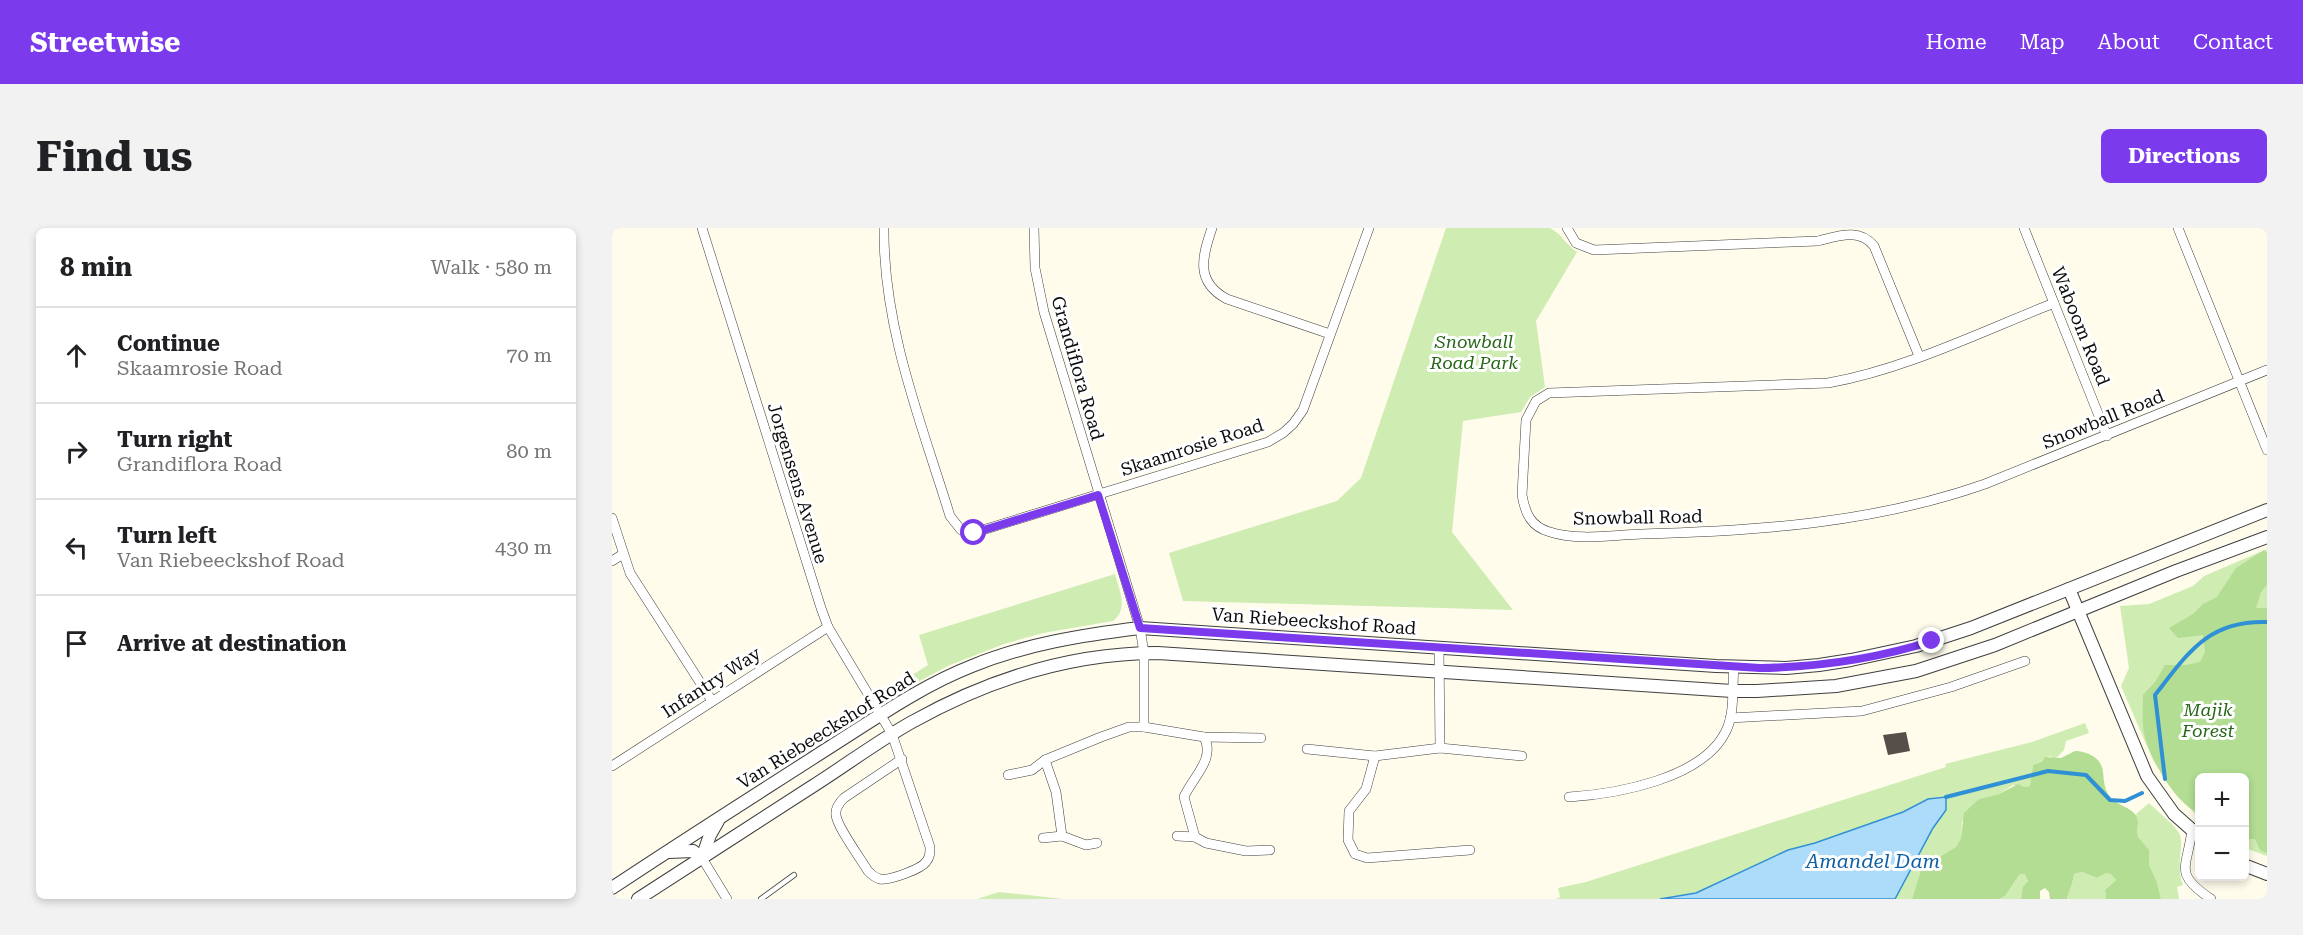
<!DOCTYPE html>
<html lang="en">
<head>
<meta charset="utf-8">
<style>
  :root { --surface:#fff; --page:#f2f2f2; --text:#202124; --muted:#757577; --line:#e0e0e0; --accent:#7c3aed }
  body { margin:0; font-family:"Roboto Serif",serif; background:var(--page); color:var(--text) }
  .controls { position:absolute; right:18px; bottom:18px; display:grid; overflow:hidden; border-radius:9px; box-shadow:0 3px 9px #0003 }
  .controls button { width:54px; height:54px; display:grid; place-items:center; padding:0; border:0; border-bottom:2px solid var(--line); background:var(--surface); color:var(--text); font:30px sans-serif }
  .stop { position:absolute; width:18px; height:18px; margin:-14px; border:4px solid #7c3aed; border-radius:50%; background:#fff }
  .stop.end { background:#7c3aed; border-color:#fff; box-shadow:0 2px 6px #0008 }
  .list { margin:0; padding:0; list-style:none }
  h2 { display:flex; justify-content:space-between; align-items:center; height:78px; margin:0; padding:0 24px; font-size:26px }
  h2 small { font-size:20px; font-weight:400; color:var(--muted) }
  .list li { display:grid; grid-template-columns:39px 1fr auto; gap:18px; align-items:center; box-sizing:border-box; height:96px; padding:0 24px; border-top:2px solid var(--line) }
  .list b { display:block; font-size:22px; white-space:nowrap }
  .list p { margin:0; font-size:20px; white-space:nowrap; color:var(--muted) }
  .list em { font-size:20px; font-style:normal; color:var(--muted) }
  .icon { flex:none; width:33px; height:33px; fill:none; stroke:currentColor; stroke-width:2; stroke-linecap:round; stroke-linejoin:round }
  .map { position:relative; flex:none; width:1655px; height:671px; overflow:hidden; border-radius:9px }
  header { display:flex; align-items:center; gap:36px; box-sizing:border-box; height:84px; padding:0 30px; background:var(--accent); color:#fff }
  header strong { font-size:28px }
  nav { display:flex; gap:33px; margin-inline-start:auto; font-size:21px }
  .intro { display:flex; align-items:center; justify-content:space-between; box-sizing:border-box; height:144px; padding:0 36px }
  h1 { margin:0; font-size:42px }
  .button { padding:15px 27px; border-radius:9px; background:var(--accent); color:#fff; font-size:21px; font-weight:700 }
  main { display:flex; gap:36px; padding:0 36px }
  aside { flex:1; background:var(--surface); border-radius:9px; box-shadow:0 3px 9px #0003 }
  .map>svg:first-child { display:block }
  .green { fill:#cfecb3 }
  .forest { fill:#b2dd92 }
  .water { fill:#addcfa; stroke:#3090d5; stroke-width:1.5 }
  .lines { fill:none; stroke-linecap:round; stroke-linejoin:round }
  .stream { stroke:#3090d5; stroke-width:4 }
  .building { fill:#564e48 }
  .service-casing { stroke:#3f3f3f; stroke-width:6 }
  .minor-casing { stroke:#3f3f3f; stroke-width:10 }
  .tertiary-casing { stroke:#3f3f3f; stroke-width:14 }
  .service { stroke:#fff; stroke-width:4.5 }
  .minor { stroke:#fff; stroke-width:9 }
  .tertiary { stroke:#fff; stroke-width:12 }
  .route { stroke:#7c3aed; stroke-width:8 }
  .labels { text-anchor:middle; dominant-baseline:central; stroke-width:6; stroke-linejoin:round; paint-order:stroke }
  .street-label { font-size:18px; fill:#0c0c0c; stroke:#fff }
  .park-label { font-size:18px; font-style:italic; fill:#286819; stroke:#fff }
  .water-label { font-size:20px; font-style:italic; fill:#0f61a5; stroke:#fff }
</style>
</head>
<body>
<header>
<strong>Streetwise</strong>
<nav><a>Home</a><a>Map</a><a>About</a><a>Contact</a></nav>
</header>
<div class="intro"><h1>Find us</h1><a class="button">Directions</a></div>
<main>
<aside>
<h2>8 min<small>Walk · 580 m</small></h2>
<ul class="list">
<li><svg class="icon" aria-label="ahead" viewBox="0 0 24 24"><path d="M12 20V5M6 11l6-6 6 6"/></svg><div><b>Continue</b><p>Skaamrosie Road</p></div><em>70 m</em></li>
<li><svg class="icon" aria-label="right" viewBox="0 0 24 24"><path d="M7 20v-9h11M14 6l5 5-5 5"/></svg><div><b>Turn right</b><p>Grandiflora Road</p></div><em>80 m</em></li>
<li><svg class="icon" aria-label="left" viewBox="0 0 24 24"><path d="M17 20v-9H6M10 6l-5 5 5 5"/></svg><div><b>Turn left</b><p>Van Riebeeckshof Road</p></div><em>430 m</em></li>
<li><svg class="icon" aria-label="arrive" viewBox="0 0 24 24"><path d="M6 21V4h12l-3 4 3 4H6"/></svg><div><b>Arrive at destination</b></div></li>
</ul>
</aside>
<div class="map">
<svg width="1655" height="671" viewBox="0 0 1655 671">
  <rect width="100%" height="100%" fill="#fffcec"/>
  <g class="green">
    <path d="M834,0H938C951,7 953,16 965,24L924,93L933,159L918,169L909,184L851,193L840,304L901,382L571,373L557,325L725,273L749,250Z"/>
    <polygon points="1655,321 1655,628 1633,620 1632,550 1588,550 1587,590 1556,556 1541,532 1509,458 1517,440 1508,378 1537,376 1581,358 1592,348"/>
    <path d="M503,346C507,361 517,381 501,393L431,405L392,416L338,437L283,466L269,467L316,437L307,407Z"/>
    <polygon points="1473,495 1477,505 1454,513 1452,522 1443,531 1438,528 1421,537 1418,558 1412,559 1401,557 1387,566 1367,571 1350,594 1349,610 1344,619 1317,635 1309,642 1300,671 1283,671 1321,600 1334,582 1316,571 1291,584 1203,615 1176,622 1084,665 1048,671 944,671 948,669 946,660 974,654 1334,539 1333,536 1420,514"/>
    <path d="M1537,575C1545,583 1562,596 1567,605C1573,617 1563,637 1571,657L1565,659L1567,671H1549L1545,654L1537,637V623L1526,609V593L1524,586Z"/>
    <path d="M1470,644L1485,650L1494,645H1499L1504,652L1493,662L1494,671H1455C1457,662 1461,656 1462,646Z"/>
    <polygon points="1408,646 1413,646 1416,651 1409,671 1387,671 1393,668"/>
    <polygon points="387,664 452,671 365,671"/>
  </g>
  <g class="forest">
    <path d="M1652,322L1655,325V357L1649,364L1644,380H1655V625L1648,622L1643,611H1633L1632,550H1588L1587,585C1564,577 1537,529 1532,505C1530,493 1531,479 1531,467L1543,454L1553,437H1574L1588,434L1593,424L1591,407L1566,410L1557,400L1581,386L1591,376L1605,369L1624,340Z"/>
    <path d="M1463,523C1469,523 1471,524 1477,526C1498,536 1487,550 1496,566C1503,579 1526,579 1526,594C1526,599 1525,604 1526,609L1537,622V637L1545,654L1549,671H1494L1493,662L1504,652L1499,646L1494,645L1485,650L1470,644L1462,646C1461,656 1457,662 1455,671H1438L1437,664L1433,660L1428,663V671H1409L1411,659L1416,653L1413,646H1408L1393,668L1387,671H1300L1309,642L1317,635L1344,619L1349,610L1352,585L1367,571L1387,566L1406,556L1412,559L1418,558L1421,537L1430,533L1433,529L1449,530Z"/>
  </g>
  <polygon class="water" points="1334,569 1334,582 1321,600 1283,671 1048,671 1084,665 1176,622 1203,615 1291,584 1316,571"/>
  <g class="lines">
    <g class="stream">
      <path d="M1553,551L1543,467C1576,425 1596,392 1655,394"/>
      <polyline points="1334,569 1436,543 1474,547 1498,572 1513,573 1530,565"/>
    </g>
  </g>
  <polygon class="building" points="1294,504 1298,523 1276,527 1271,507"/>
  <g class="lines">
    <defs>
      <polyline id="service" points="149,671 182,647"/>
      <g id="minor">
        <path d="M90,0L209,380L216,399L280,506L318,619C318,625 318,629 314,634C309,641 277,653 268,651C263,650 260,647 256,643C249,631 225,599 224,587C223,580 227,575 232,570L290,531"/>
        <path d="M272,0C271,100 309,194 338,288L349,302L361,305L656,214L671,205L681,196L691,182L757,0"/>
        <path d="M600,0C590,29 583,54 615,71L718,106"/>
        <path d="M955,0L964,15L982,22L1206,13C1227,8 1247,0 1262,18L1307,128"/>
        <polyline points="1412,0 1495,208"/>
        <polyline points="1566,0 1655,222"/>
        <path d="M1442,75C1368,104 1294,141 1216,155L937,165L924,173L914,192L910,267C913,285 919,299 938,304C966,313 1001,307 1030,306C1146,303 1262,295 1373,256L1655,142"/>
        <polyline points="0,290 18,345 100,473"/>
        <polyline points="0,333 11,326"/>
        <polyline points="827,420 828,520"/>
        <polyline points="1118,490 1250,483 1339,459 1413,433"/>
        <polyline points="532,499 592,509 649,510"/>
        <polyline points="695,521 763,528 828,520 910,528"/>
        <polyline points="763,528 754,561 737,583 736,612 743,626 755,630 858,622"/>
        <polyline points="433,532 444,564 450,608"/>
        <polyline points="0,538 216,399"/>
        <polyline points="396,547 420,542 433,532 489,509 517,499 532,499 532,425 528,400 432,84 423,40 422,0"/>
        <path d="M957,569C1004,566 1091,551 1114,503C1123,485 1120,459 1122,439"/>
        <path d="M1580,602C1575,641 1561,645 1599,671"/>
        <polyline points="565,608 583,609 594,615 634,623 658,622"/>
        <path d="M583,609L572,569C580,550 604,531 592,509"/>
        <polyline points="431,610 450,608 474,617 485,615"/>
        <polyline points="90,630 115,671"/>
      </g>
      <g id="tertiary">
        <polyline points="1457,361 1535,548 1562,586 1588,609"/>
        <polyline points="57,624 81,623 90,630"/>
        <polyline points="90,630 98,607 106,593"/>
        <polyline points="1632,637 1655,646"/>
        <path d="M0,660C72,612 145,566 218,519C264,490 309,458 360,438C414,416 470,407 528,400L1104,438L1174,440L1207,437L1239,432L1304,418L1359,400L1655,282"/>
        <path d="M26,671C84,633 143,596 201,558C234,537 266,513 300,494C377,451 458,425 546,425L1120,463H1145L1224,458L1304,443L1383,417L1564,343L1655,309"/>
      </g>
    </defs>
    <use href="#service" class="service-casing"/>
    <use href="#minor" class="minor-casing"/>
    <use href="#tertiary" class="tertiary-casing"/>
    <use href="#service" class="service"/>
    <use href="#minor" class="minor"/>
    <use href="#tertiary" class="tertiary"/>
  </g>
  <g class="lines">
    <path class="route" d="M362,305L486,267L528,400L1148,440C1206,439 1264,431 1320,413"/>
  </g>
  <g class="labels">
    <g class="street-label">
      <text transform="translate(1469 98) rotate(68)">Waboom Road</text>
      <text transform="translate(466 140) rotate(74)">Grandiflora Road</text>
      <text transform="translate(1491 191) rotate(-22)">Snowball Road</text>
      <text transform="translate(580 219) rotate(-18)">Skaamrosie Road</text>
      <text transform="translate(186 255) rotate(73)">Jorgensens Avenue</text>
      <text transform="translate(1026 289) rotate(-1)">Snowball Road</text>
      <text transform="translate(702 393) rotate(4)">Van Riebeeckshof Road</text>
      <text transform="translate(99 454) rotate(-33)">Infantry Way</text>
      <text transform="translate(214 502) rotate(-32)">Van Riebeeckshof Road</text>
    </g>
    <g class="park-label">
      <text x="862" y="113">Snowball<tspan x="862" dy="21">Road Park</tspan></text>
      <text x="1596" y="481">Majik<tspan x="1596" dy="21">Forest</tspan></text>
    </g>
    <g class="water-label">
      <text x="1261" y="633">Amandel Dam</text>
    </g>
  </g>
</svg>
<div class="controls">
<button>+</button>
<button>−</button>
</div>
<div class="stop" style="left:362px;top:305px"></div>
<div class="stop end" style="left:1320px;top:413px"></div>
</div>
</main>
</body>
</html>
